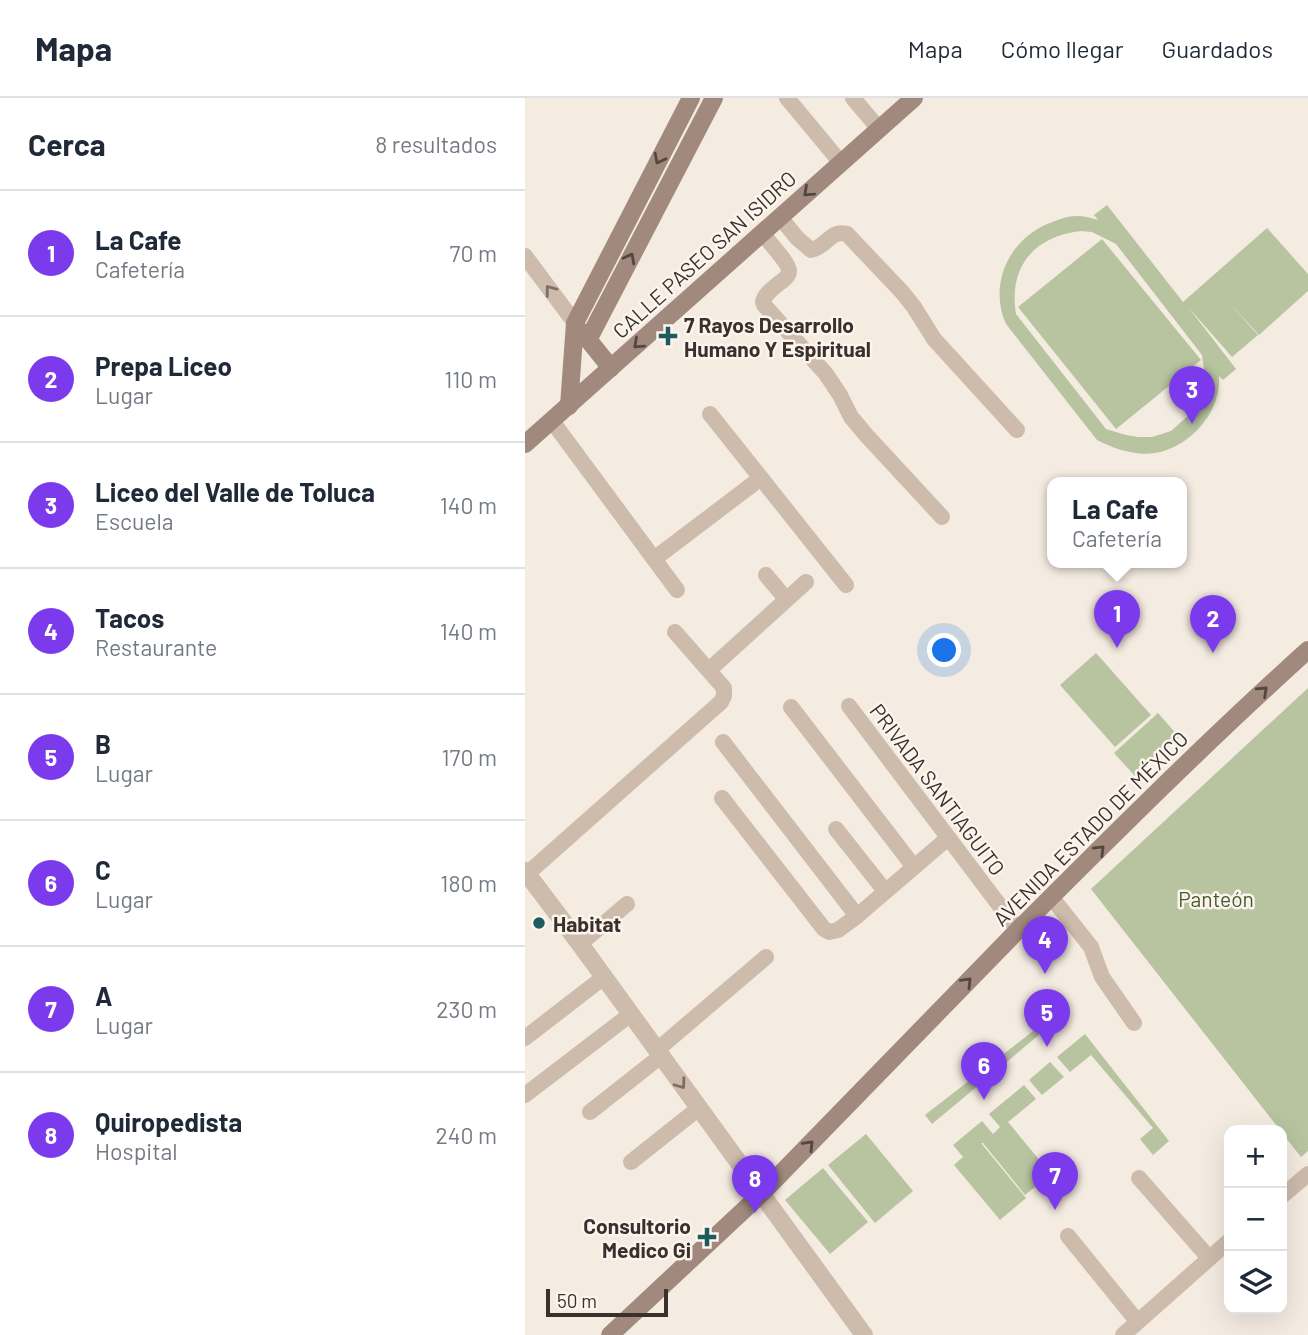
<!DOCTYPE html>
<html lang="es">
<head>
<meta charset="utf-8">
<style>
  :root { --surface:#fff; --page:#f6f6f7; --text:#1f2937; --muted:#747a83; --line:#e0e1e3; --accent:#7c3aed }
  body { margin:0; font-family:Barlow,sans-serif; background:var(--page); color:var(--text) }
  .controls { position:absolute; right:21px; bottom:21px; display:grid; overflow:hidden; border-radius:14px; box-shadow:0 7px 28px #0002 }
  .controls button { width:63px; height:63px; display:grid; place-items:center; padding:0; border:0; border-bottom:2px solid var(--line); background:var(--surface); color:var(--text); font:35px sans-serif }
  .scale { position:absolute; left:21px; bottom:18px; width:122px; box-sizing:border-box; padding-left:7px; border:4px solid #3b302b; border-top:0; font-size:19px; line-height:24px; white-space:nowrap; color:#3b302b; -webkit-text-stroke:5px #fbf5ee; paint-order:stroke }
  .you { position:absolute; left:420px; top:553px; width:24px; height:24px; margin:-18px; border:5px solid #fff; border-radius:50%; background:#1a73e8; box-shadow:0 0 0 10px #1a73e833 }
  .badge { display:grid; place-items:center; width:46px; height:46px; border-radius:50%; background:var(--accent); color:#fff; font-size:23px; font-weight:700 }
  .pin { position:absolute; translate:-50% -58px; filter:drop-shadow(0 2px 4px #0008) }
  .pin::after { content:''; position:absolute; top:37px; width:24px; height:21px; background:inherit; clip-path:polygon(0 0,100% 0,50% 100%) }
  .popup { position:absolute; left:522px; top:379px; width:140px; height:91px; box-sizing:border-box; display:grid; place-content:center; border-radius:14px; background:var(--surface); filter:drop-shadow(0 2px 5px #0005); font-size:23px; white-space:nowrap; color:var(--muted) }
  .popup b { font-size:26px; color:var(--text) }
  .popup::after { content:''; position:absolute; left:50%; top:100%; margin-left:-14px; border:14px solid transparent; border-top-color:var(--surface) }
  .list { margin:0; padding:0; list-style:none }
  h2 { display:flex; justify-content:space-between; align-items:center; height:91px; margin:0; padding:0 28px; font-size:30px }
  h2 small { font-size:23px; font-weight:400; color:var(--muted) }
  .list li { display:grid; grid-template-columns:46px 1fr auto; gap:21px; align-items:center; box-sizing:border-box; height:126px; padding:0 28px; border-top:2px solid var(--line) }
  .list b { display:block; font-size:26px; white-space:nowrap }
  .list p { margin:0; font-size:23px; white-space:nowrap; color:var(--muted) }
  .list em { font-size:23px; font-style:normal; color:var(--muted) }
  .icon { flex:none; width:38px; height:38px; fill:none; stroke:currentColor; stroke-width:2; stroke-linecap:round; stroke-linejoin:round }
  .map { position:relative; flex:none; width:783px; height:1237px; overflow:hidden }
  header { display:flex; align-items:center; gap:42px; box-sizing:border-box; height:98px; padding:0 35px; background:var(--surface); border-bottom:2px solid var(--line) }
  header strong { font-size:33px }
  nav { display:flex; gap:38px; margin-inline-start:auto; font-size:24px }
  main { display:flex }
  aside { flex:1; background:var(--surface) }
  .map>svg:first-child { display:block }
  .green { fill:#b8c4a0; fill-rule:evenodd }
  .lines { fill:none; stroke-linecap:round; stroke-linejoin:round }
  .minor { stroke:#cdbbac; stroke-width:16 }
  .tertiary { stroke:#cdbbac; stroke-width:18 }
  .secondary { stroke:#a18a7d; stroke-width:18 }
  .oneway { stroke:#544640 }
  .oneway2 { stroke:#7d6f65 }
  .poi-dot { fill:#1f5a5e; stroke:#fbf5ee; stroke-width:2.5 }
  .labels { text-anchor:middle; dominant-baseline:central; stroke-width:5; stroke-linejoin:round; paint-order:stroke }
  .street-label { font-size:21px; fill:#3b302b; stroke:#fbf5ee }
  .poi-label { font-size:21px; font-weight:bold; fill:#3b302b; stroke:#fbf5ee; text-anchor:start }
  .park-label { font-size:21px; fill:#4a5a2e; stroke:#fbf5ee }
</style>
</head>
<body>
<header>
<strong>Mapa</strong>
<nav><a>Mapa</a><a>Cómo llegar</a><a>Guardados</a></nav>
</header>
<main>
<aside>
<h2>Cerca<small>8 resultados</small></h2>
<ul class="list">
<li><span class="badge">1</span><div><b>La Cafe</b><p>Cafetería</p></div><em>70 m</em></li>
<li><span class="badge">2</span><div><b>Prepa Liceo</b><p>Lugar</p></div><em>110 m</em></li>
<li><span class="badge">3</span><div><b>Liceo del Valle de Toluca</b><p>Escuela</p></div><em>140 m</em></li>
<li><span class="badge">4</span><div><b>Tacos</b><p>Restaurante</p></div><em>140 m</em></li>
<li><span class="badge">5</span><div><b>B</b><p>Lugar</p></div><em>170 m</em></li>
<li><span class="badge">6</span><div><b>C</b><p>Lugar</p></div><em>180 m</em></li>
<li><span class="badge">7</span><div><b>A</b><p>Lugar</p></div><em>230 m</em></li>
<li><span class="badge">8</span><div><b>Quiropedista</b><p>Hospital</p></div><em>240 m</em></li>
</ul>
</aside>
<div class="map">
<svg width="783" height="1237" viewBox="0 0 783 1237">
  <rect width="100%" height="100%" fill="#f4ebe1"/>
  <g class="green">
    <path d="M582,107L658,204L742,130L783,176V193L734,237L702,202L733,237L707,259L664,210L711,271L698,282L694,278C697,313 665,350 630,355C611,358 589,351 572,342L481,226C464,188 482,145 520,127C530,123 541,118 552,118C559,118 566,120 573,122L569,117ZM556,133L567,134L591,146L677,257L679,271L676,296L665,316L646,333L627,339H613L601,337L581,331L491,216C483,168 510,138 556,133Z"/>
    <polygon points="577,141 676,262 591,331 493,209"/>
    <polygon points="571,555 626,617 590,649 535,587"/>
    <polygon points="783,590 783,1053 776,1059 757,1035 757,1032 755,1032 566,791"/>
    <polygon points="633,615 654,639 610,678 589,655"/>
    <polygon points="534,913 538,917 407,1026 400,1017"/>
    <polygon points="560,936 644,1043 628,1057 615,1041 628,1030 566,957 545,974 532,959"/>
    <polygon points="525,964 539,979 517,997 504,982"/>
    <polygon points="499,987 511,1001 483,1024 526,1076 500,1097 458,1045 456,1045 501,1100 475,1122 429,1067 438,1059 428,1047 457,1023 468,1036 475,1029 464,1016"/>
    <polygon points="341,1036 388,1093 350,1125 303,1067"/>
    <polygon points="298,1070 343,1124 305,1156 260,1102"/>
  </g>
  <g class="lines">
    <g class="minor">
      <polyline points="262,0 316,65"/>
      <polyline points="328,0 354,31"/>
      <path d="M255,119L272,140L286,152C302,149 305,131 322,136L377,194L389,209L409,241L492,332"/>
      <path d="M237,135C243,143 264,165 264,173C264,179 257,183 253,186C246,192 241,195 238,203L239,207L301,276L315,297L326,319L342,338L417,419"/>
      <polyline points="0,158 50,225"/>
      <polyline points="185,316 321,487"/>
      <polyline points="27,323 152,492"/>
      <polyline points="129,461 236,380"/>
      <polyline points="241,477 261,501"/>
      <polyline points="184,572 281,484"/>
      <polyline points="324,608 493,832"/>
      <polyline points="266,609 389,769"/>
      <polyline points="198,644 332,818"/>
      <polyline points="197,700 299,831 304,834 313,832 332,818 423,740"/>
      <polyline points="311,731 360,793"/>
      <polyline points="2,776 196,604 199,598 199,590 150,534"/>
      <polyline points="527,800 566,849 577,879 609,925"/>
      <polyline points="55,846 102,806"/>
      <polyline points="0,940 79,879"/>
      <polyline points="132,952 241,859"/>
      <polyline points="0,997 106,916"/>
      <polyline points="65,1014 136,958"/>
      <polyline points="106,1064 174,1010"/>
      <polyline points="614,1080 684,1160"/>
      <polyline points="757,1098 783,1076"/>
      <polyline points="543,1138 612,1223"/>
      <polyline points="598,1237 704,1143"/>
    </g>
    <polyline class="tertiary" points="0,773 55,846 339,1237"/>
    <g class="secondary">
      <polyline points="57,234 86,270"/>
      <polyline points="63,242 189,0"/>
      <polyline points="44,308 50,225 166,0"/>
      <polyline points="0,346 389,0"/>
      <path d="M85,1237L236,1096L493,832C588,737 683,642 783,552"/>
    </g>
  </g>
  <defs><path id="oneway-chevron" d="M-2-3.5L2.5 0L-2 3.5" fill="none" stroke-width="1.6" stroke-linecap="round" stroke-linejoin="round" transform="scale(1.75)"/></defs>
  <g class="oneway">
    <use href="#oneway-chevron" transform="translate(134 61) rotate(117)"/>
    <use href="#oneway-chevron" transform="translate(283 94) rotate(138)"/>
    <use href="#oneway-chevron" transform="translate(105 160) rotate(-62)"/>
    <use href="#oneway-chevron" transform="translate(113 246) rotate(138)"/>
    <use href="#oneway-chevron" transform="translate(738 593) rotate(-43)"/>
    <use href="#oneway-chevron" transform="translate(575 752) rotate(-45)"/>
    <use href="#oneway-chevron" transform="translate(442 884) rotate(-46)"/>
    <use href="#oneway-chevron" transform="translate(284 1047) rotate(-46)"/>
  </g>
  <g class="oneway2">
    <use href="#oneway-chevron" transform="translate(25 192) rotate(-127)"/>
    <use href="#oneway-chevron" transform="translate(156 986) rotate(54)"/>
  </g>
  <g class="poi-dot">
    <path d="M139.5 227.5h7v7h7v7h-7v7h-7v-7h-7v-7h7z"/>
    <circle cx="14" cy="825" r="7"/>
    <path d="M178.5 1128.5h7v7h7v7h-7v7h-7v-7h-7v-7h7z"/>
  </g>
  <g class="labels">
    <g class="street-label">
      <text transform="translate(179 156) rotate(-42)">CALLE PASEO SAN ISIDRO</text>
      <text transform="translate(413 691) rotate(53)">PRIVADA SANTIAGUITO</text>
      <text transform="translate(565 730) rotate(-45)">AVENIDA ESTADO DE MÉXICO</text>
    </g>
    <g class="poi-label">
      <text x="159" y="226">7 Rayos Desarrollo<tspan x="159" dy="24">Humano Y Espiritual</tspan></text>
      <text x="28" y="825">Habitat</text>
      <text x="166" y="1127" text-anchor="end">Consultorio<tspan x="166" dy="24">Medico Gi</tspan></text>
    </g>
    <g class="park-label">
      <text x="691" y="800">Panteón</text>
    </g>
  </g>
</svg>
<div class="controls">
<button>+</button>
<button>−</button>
<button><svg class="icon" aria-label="layers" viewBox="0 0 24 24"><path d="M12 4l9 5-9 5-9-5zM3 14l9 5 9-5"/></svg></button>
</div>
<div class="scale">50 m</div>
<div class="you"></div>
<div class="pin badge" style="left:592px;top:550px">1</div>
<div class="popup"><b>La Cafe</b>Cafetería</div>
<div class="pin badge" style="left:688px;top:555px">2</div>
<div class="pin badge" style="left:667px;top:326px">3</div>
<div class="pin badge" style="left:520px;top:876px">4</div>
<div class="pin badge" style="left:522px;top:949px">5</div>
<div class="pin badge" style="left:459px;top:1002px">6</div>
<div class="pin badge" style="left:530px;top:1112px">7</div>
<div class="pin badge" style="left:230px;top:1115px">8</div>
</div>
</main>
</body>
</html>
